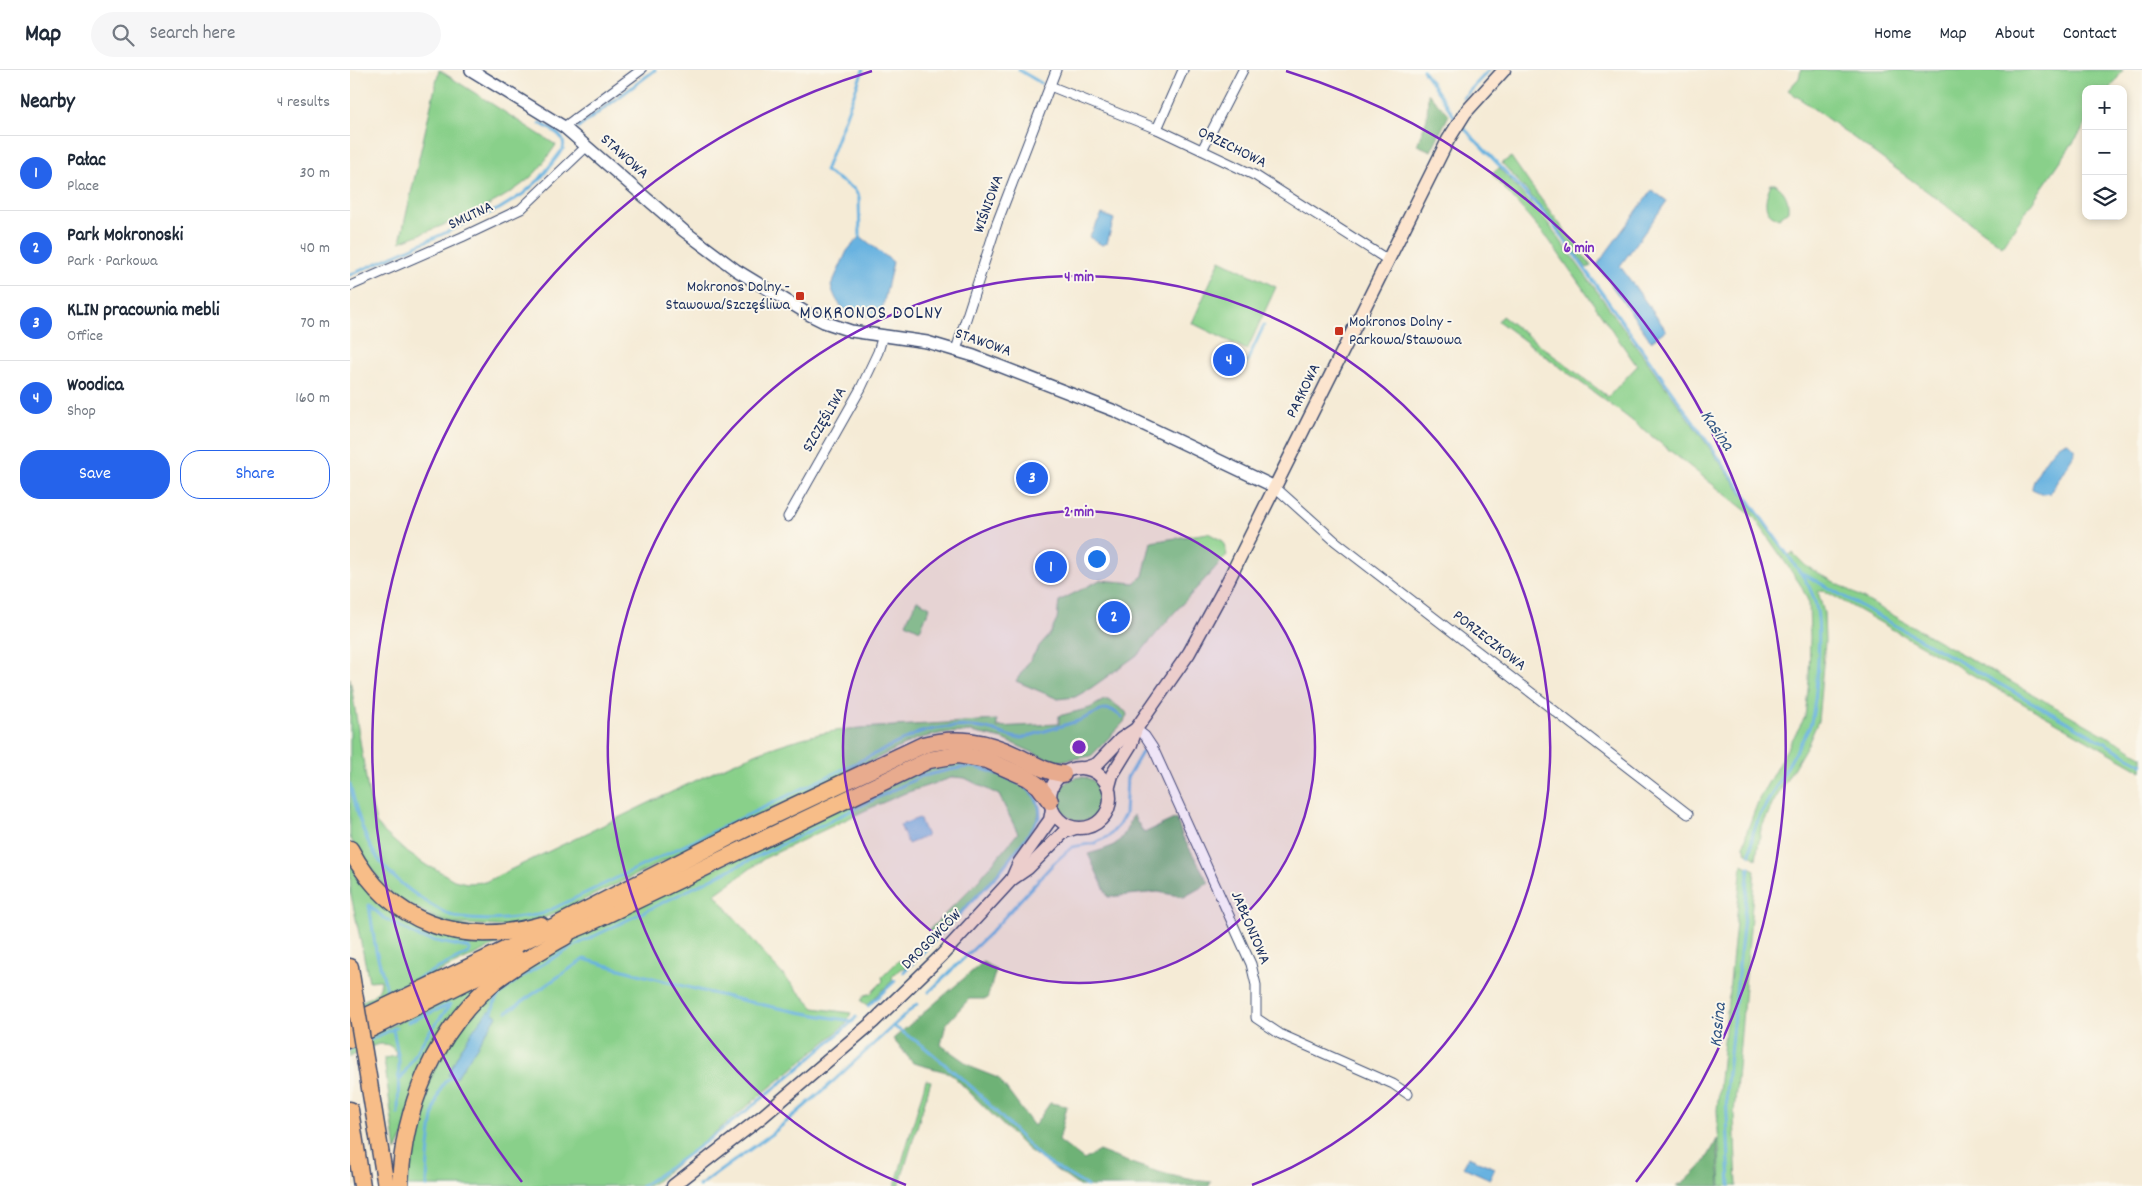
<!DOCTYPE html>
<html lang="en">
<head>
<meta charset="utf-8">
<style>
  :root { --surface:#fff; --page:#f6f6f7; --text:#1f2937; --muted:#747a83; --line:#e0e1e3; --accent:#2563eb }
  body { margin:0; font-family:Dekko,sans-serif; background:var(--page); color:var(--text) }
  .controls { position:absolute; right:15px; top:15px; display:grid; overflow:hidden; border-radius:10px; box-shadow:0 2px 8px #0003 }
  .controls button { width:45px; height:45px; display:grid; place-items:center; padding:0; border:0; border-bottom:1px solid var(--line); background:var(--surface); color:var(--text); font:25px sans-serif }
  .you { position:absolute; left:746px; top:488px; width:18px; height:18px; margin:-12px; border:4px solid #fff; border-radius:50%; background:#1a73e8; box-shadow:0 0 0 8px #1a73e833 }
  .badge { display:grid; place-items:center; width:32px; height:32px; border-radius:50%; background:var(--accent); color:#fff; font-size:16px; font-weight:700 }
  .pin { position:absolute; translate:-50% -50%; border:2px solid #fff; box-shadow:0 1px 5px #0006 }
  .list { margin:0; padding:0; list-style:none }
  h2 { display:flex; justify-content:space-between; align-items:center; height:65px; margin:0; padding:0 20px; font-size:21px }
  h2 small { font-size:16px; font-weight:400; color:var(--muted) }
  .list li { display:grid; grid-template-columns:32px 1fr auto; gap:15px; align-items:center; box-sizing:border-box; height:75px; padding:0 20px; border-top:1px solid var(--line) }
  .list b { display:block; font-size:19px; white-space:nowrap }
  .list p { margin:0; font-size:16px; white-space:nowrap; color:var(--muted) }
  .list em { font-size:16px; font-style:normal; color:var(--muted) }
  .actions { display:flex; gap:10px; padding:15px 20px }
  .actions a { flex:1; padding:11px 0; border:1px solid var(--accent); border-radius:20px; text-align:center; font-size:18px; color:var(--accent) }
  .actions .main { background:var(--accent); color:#fff }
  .icon { flex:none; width:28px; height:28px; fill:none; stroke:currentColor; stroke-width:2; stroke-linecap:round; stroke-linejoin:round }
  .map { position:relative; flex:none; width:1792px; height:1116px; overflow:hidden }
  header { display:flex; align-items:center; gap:30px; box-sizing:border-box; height:70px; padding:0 25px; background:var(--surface); border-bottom:1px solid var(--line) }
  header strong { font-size:24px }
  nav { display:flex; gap:28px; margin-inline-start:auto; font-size:18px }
  .search { width:350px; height:45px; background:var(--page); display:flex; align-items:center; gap:12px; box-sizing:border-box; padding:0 18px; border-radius:28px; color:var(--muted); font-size:19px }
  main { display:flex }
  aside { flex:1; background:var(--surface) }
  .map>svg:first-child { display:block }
  .green { fill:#89d08a; stroke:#528074 }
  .forest { fill:#6eb276; stroke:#44706a }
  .water { fill:#67b2e0; stroke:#41709f }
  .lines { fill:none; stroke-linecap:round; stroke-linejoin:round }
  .stream { stroke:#67b2e0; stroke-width:3 }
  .minor-casing { stroke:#3c4b70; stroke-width:11 }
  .tertiary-casing { stroke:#3c4b70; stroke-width:14 }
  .secondary-casing { stroke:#3c4b70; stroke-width:15 }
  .motorway-casing { stroke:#3c4b70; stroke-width:19 }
  .minor { stroke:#fff; stroke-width:9 }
  .tertiary { stroke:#fff; stroke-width:11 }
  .secondary { stroke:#fce5cf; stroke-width:12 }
  .motorway { stroke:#f7bd88; stroke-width:16 }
  .motorway-bridge-casing { stroke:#3c4b70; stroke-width:19; stroke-linecap:butt }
  .motorway-bridge { stroke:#f7bd88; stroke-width:16 }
  .ring { fill:none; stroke:#7b2cbf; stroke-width:2.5 }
  .poi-dot { fill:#c8321e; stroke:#fbf7ec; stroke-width:2 }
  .labels { text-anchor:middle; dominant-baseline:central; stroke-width:4; stroke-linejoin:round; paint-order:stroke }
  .street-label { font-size:16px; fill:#1b2f5e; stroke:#fbf7ec }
  .poi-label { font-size:16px; fill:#1b2f5e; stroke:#fbf7ec; text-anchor:end }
  .water-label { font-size:18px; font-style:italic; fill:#325685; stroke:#fbf7ec }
  .quarter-label { font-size:19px; letter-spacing:1px; fill:#1b2f5e; stroke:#fbf7ec }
  .centre { fill:#7b2cbf; stroke:#fbf7ec; stroke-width:2.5 }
  .ring-label { font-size:15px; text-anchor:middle; font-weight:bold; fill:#7b2cbf; stroke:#fbf7ec; stroke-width:4; stroke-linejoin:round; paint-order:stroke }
</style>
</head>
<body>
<header>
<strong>Map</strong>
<div class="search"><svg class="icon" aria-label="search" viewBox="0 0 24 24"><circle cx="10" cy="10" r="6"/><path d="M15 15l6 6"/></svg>Search here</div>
<nav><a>Home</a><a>Map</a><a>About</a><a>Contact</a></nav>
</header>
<main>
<aside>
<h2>Nearby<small>4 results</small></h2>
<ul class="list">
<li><span class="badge">1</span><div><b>Pałac</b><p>Place</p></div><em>30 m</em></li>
<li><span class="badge">2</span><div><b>Park Mokronoski</b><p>Park · Parkowa</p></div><em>40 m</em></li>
<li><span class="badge">3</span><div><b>KLIN pracownia mebli</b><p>Office</p></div><em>70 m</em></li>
<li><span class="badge">4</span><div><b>Woodica</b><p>Shop</p></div><em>160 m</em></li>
</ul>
<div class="actions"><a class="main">Save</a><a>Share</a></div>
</aside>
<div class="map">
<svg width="1792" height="1116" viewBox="0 0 1792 1116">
  <rect width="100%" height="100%" fill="#fbf7ec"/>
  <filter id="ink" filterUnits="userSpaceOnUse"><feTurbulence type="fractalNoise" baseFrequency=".02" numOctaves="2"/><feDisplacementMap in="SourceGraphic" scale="10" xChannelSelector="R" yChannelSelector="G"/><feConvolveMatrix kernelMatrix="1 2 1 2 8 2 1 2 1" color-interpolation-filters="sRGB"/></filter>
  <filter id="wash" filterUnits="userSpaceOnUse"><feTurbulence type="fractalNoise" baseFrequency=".0096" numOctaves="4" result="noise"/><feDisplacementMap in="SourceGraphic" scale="20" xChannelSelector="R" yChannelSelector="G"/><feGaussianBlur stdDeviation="1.12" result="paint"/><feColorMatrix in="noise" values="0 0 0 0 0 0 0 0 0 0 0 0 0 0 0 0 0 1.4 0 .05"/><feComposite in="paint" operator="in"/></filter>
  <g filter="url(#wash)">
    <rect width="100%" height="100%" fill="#f5ebd6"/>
    <g class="green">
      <path d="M89,0L206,75C199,84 193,95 185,103C155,134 91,156 50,172Z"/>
      <polygon points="1451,0 1773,0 1760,19 1736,19 1736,54 1652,176 1438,20 1449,8"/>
      <path d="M1161,87C1186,125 1215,159 1241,196L1237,198L1199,146L1152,93Z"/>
      <polygon points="1149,98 1195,149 1437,486 1443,483 1456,496 1792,686 1792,701 1473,520 1468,522 1474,543 1475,572 1468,651 1459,672 1423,733 1411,759 1406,789 1396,782 1394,776 1397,761 1409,729 1455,647 1459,611 1460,567 1459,533 1450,514 1404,447 1276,346 1148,251 1152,246 1258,327 1287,296 1199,170 1142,104"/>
      <path d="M1421,114H1425C1435,121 1439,129 1438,141L1429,148C1411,144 1415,127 1421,114Z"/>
      <polygon points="870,190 926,217 897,280 842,253"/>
      <polygon points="858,463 873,471 877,485 823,544 790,583 741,618 725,627 708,629 666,611 690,575 700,564 707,550 709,531 750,510 784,513 793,506 801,472"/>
      <polygon points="567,530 580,537 570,560 556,553"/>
      <path d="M0,608L18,721L26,753L35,763L55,781L79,797L84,798L104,810L117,813L135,812C193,784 250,757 307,729C373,698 437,663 511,658L647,650V657L709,654V646L740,638L754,630H759L776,642L777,645L774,652L741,686L704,692L653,669L622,662L593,663L567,669L215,839L192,849L161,857L97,853L46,828L9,785L0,767Z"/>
      <path d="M602,692L624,693L673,712L671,716C680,721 689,729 689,740C691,767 581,873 557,897L550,899L542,907L543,910L517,935L511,931L515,925L520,924L533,911L532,907L548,891H554L580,864V859L628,811L668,763L649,725L615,708L604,707L555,723L518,739L415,788L365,824L419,890L464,938L501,943L496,954L480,968L305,1112L298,1116H57L58,1081L79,1009L110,956L160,905L230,864L566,701Z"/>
      <circle cx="731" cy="729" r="22"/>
      <path d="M0,793L35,833L158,869L0,944V936C13,930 31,927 31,910L19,911L1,825Z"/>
      <polygon points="1392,794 1405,800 1384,1044 1387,1116 1371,1116 1367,1040"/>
      <path d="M146,904L118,932L46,1081L34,988L47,986C39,962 15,980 0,987V976Z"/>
      <polygon points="576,1010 581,1011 549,1116 545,1116"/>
    </g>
    <g class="forest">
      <polygon points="1078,23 1099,45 1081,81 1067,75 1077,48"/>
      <path d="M783,745L794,763L826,748L833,767L859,813L834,827L808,822L758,827L738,784C769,775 770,775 783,745Z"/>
      <path d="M633,892L646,900L637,929H619L596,954L591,975L625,999L648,1008L684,1056L700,1033L717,1036L709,1071L734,1090L749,1081C785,1095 823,1109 861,1112L859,1116H729L677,1079L600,1003L563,993L543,969Z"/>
      <path d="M1367,1069L1370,1116H1326C1346,1106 1358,1089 1367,1069Z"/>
    </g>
    <g class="water">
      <polygon points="1302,120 1317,131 1270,196 1316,260 1301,271 1247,195"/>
      <polygon points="752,144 764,149 757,173 752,175 739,167"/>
      <path d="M510,166L543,192L530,249C502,242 490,246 481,216L497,181Z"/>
      <path d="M1718,372L1724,378V384L1700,423L1693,424L1682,419C1682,409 1701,379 1710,374C1710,373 1717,372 1718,372Z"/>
      <polygon points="569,748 577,766 558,774 550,755"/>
      <path d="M139,940L147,946L106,1008L98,1005C109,980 122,960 139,940Z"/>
      <polygon points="1118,1087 1145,1098 1140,1109 1113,1097"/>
    </g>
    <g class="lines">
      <g class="stream">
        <polyline points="669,0 691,13"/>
        <polyline points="1073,0 1106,49"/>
        <polyline points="1113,28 1139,0"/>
        <path d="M1112,56L1198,147L1454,508C1461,519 1465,529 1467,541C1471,563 1467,638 1459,658L1409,747L1403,763L1400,784"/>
        <polyline points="229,57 305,0"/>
        <polyline points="510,166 509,127 504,119 475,101 513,0"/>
        <path d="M0,205L149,139L173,124L190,109L213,79C217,65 201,60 190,53"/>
        <polyline points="893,300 914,255"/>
        <polyline points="1452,503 1792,694"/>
        <path d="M0,714C14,772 24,799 77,832C87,838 99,847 111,848C138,852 165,849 192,844L568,663C592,656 617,654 642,660C652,663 662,669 672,668L728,651L755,639L762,640L772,647"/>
        <polyline points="579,922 640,863 703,794 722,777 745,773 759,766 769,755 775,744 777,708 794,679"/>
        <polyline points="38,923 26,881 19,835 34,848 71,868 119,878 120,880 118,883 65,910"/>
        <polyline points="518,936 545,911"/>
        <polyline points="12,937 54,915"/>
        <path d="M142,942C144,938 144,931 147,928C161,910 208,886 228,874L572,706C588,703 603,698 619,697C634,697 670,711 680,721C688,728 690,736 690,746L675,769L647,805L554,902"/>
        <path d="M157,942L234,889C323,914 411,938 503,951L506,947"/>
        <polyline points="543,956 572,975 624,1019 692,1089 737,1116"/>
        <polyline points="46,957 43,959 49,990 48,1044"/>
        <polyline points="16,972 43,959"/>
        <polyline points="0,979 8,975"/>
        <polyline points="50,1010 77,965 101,934 58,952"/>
        <path d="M77,1116C77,1094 81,1030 94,1013C96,1010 100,1008 103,1006"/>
        <path d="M292,1116C367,1067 436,1011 503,951"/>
        <polyline points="349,1116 423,1063 476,1018 567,934"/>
        <polyline points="1380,1116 1376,1023 1399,797"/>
      </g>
    </g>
  </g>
  <g filter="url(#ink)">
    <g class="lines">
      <defs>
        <g id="minor">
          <polyline points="700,16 807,59 906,106 1038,190"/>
          <polyline points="214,57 291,0"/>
          <polyline points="807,59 833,0"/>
          <polyline points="852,80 893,0"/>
          <polyline points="0,216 112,167 171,139 237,76"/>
          <polyline points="606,280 647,153 706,0"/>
          <polyline points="925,417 985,471 1338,744"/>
          <polyline points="438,447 511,318 528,282 533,265"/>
          <polyline points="786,659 795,666 803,678 901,894 906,915 906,948 930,964 1043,1014 1058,1024"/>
        </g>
        <polyline id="tertiary" points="121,0 214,57 334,161 386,200 460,245 474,252 501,261 577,272 624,286 765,341 925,417"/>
        <g id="secondary">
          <circle cx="730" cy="728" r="30"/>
          <polyline points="735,698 747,694 771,669 786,659"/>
          <polyline points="759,716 762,705 781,674 786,659 839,583 875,517 1098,70 1115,43 1154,0"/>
          <polyline points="662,809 669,793 700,750 702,739"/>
          <polyline points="323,1116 413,1046 523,952 592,885 662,809 678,798 714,762 725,758"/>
        </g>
        <g id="motorway">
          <path d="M0,779C40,855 111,877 191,855"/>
          <polyline points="203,868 235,855 579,690 608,685 637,690 678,708 689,716 700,731"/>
          <polyline points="0,897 3,917"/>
          <path d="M0,954L207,855L397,758L573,675C607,666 636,671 667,686C682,693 696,702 713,704"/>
          <polyline points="0,969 166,887"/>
          <polyline points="16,994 36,1116"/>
          <polyline points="0,1040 12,1116"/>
          <path d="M50,1116C53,1038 84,962 145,911C167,894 192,880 216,866"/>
        </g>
      </defs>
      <use href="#minor" class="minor-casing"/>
      <use href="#tertiary" class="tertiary-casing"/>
      <use href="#secondary" class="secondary-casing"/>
      <use href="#motorway" class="motorway-casing"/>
      <use href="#minor" class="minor"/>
      <use href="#tertiary" class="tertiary"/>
      <use href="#secondary" class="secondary"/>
      <use href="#motorway" class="motorway"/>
      <defs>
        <polyline id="motorway-bridge" points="3,917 16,994"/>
      </defs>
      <use href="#motorway-bridge" class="motorway-bridge-casing"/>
      <use href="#motorway-bridge" class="motorway-bridge"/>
    </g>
  </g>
  <circle cx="729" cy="677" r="236" fill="#7b2cbf" fill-opacity=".12"/>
  <g class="ring">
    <circle cx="729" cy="677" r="236"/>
    <path d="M556 1115A471 471 0 1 1 902 1115"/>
    <path d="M172 1112A707 707 0 0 1 522 1M936 1A707 707 0 0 1 1286 1112"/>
  </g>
  <g class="poi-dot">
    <rect x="445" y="221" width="10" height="10" rx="2.5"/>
    <rect x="984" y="256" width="10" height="10" rx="2.5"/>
  </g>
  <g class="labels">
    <g class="street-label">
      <text transform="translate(882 78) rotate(26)">ORZECHOWA</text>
      <text transform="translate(274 87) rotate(42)">STAWOWA</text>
      <text transform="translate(639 134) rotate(-70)">WIŚNIOWA</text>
      <text transform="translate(121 146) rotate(-25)">SMUTNA</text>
      <text transform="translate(633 273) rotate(19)">STAWOWA</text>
      <text transform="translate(954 321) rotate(-64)">PARKOWA</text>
      <text transform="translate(475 350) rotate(-60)">SZCZĘŚLIWA</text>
      <text transform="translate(1139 571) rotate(38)">PORZECZKOWA</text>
      <text transform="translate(900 858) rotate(67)">JABŁONIOWA</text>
      <text transform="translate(582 870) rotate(-45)">DROGOWCÓW</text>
    </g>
    <g class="poi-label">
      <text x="440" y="217">Mokronos Dolny -<tspan x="440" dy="18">Stawowa/Szczęśliwa</tspan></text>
      <text x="999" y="252" text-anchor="start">Mokronos Dolny -<tspan x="999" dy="18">Parkowa/Stawowa</tspan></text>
    </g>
    <g class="water-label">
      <text transform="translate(1366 361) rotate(55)">Kasina</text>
      <text transform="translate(1369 955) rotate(-84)">Kasina</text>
    </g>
    <g class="quarter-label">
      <text x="521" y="244">MOKRONOS DOLNY</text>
    </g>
  </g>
  <circle cx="729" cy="677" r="8" class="centre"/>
  <g class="ring-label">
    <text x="1229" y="182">6 min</text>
    <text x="729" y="211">4 min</text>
    <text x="729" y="446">2 min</text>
  </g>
</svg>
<div class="controls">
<button>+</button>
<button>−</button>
<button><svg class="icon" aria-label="layers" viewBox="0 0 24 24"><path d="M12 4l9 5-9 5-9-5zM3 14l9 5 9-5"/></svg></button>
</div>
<div class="you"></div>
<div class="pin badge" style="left:701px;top:497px">1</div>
<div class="pin badge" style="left:764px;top:547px">2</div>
<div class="pin badge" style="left:682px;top:408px">3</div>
<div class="pin badge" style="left:879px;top:290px">4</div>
</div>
</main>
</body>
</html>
